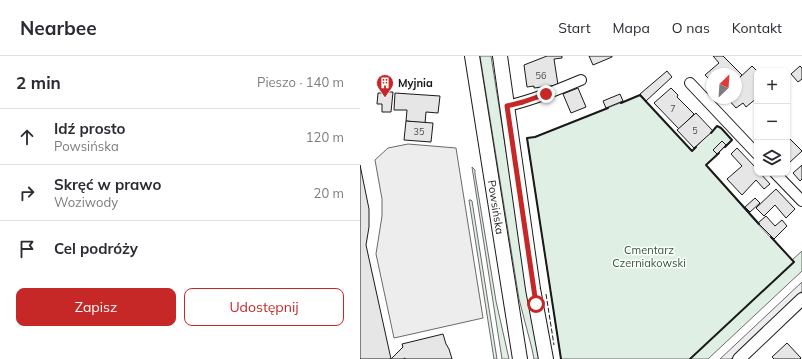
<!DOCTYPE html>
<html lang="pl">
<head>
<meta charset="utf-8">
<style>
  :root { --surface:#fff; --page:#f7f7f7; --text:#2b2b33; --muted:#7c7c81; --line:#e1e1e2; --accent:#c62828 }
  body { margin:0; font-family:Mulish,sans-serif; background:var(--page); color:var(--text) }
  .controls { position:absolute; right:12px; top:12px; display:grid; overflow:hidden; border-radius:8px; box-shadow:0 1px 3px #0004 }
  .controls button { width:36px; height:36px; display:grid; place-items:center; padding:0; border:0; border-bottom:1px solid var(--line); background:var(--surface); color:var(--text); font:20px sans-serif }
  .compass { position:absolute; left:346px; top:12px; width:36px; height:36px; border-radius:50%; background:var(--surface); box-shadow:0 1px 3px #0004; rotate:25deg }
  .stop { position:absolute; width:12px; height:12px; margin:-9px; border:3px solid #c62828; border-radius:50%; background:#fff }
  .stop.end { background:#c62828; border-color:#fff; box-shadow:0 1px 4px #0008 }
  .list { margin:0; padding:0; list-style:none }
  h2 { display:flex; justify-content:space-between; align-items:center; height:52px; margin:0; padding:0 16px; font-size:17px }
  h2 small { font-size:13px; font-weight:400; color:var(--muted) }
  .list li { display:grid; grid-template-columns:26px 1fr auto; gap:12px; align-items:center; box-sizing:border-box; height:56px; padding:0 16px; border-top:1px solid var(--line) }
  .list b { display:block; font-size:15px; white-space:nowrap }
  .list p { margin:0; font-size:13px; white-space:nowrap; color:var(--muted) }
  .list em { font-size:13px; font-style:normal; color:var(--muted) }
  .actions { display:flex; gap:8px; padding:12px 16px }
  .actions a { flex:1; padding:9px 0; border:1px solid var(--accent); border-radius:8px; text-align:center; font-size:14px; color:var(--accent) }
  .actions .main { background:var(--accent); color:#fff }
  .icon { flex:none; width:22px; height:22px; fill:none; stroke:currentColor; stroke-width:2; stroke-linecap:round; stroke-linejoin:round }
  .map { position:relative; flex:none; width:442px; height:303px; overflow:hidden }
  header { display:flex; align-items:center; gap:24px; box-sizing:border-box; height:56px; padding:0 20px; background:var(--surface); border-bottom:1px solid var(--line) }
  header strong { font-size:19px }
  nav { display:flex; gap:22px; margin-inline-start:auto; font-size:14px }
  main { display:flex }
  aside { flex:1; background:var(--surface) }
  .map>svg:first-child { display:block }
  .green { fill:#e0efe3; stroke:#6a6a6a }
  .parking { fill:#ededed; stroke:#6a6a6a }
  .building { fill:#e6e6e6; stroke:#1a1a1a }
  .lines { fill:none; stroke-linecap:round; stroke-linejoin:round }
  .minor-casing { stroke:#1a1a1a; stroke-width:12 }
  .tertiary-casing { stroke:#1a1a1a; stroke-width:14 }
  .secondary-casing { stroke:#1a1a1a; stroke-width:16 }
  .minor { stroke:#fff; stroke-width:10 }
  .tertiary { stroke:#fff; stroke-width:12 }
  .secondary { stroke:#fff; stroke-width:14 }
  .fence { stroke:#1a1a1a; stroke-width:1; stroke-dasharray:5 2; stroke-linecap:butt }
  .wall { stroke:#1a1a1a; stroke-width:2 }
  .route { stroke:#c62828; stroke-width:5 }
  .labels { text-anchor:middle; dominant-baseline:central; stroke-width:3; stroke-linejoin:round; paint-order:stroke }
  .number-label { font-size:9px; fill:#4d4d4d }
  .poi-label { font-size:11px; font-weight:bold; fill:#1a1a1a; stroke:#fff; text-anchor:start }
  .street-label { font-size:11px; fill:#1a1a1a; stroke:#fff }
  .park-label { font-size:11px; fill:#2b5a34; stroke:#fff }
</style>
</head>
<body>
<header>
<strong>Nearbee</strong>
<nav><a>Start</a><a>Mapa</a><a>O nas</a><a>Kontakt</a></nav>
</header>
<main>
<aside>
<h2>2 min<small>Pieszo · 140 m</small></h2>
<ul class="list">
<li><svg class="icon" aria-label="ahead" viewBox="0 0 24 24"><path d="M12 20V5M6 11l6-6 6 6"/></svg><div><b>Idź prosto</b><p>Powsińska</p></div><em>120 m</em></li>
<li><svg class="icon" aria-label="right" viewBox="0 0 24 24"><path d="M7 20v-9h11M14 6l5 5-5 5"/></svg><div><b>Skręć w prawo</b><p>Woziwody</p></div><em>20 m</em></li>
<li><svg class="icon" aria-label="arrive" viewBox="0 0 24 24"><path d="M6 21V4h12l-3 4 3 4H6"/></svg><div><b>Cel podróży</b></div></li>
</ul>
<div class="actions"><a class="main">Zapisz</a><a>Udostępnij</a></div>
</aside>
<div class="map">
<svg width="442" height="303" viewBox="0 0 442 303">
  <rect width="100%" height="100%" fill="#fff"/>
  <g class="green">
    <polygon points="120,0 131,0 179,303 174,303 172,293 159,243"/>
    <polygon points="280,39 332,95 357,70 361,72 372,84 346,109 395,165 432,204 442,195 442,215 348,303 201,303 167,82 175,81"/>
    <polygon points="112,111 115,114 115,118 136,245 149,303 142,303"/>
    <polygon points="109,144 111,144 112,145 137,303 134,303"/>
  </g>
  <g class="parking">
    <polygon points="48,88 96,92 123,262 34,282 16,198 22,160 22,143 15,104 28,92"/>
    <polygon points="442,226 442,235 371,303 360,303"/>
  </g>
  <g class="building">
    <polygon points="187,0 202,0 202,2 194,3 198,29 174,32 174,30 167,31 164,9"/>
    <polygon points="229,0 252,0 252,1 233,9"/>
    <polygon points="353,0 363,0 382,19 376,25 376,18 352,18 352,26 345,19 359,7"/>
    <polygon points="392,10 397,15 397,42 386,51 383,47 376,52 367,42 376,42 376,25"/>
    <polygon points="440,10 442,12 442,23 438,26 431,18"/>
    <polygon points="307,15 312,21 286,45 280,38"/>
    <polygon points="218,32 226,51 211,57 203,38"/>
    <polygon points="311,32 318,39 317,41 334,58 319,73 294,47"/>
    <polygon points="23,36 33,36 31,56 22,56 22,48 17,48 18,37 23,37"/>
    <polygon points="35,37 80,40 78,57 66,56 65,67 46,65 47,54 34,54"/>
    <polygon points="260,38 263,45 246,52 243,45"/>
    <polygon points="336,57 353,75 334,92 317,74"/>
    <polygon points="46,65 73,67 71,86 44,84"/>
    <polygon points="428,81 442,95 429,107 427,104 427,82"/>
    <polygon points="362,85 366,89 357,98 353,94"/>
    <polygon points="377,92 397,113 397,117 400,117 410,128 404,133 396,124 382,139 367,123 382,110 371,98"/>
    <polygon points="0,109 9,153 9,171 6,189 31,303 0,303"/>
    <polygon points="442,109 442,123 440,125 433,117"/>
    <polygon points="416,133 435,153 426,162 415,149 404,160 396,152"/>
    <polygon points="395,142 400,147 390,156 385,151"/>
    <polygon points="406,160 415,170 422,164 427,170 414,183 398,167"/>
    <polygon points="83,278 86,288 89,293 92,303 45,303 45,302 43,303 31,303 43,291 42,288"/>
    <polygon points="427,287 441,302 440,303 414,303 412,301"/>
  </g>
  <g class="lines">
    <defs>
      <g id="minor">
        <polyline points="330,27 397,98"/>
        <path d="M147,50C173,44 197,34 221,24"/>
        <polyline points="415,117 442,145"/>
      </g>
      <polyline id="tertiary" points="379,303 442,243"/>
      <g id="secondary">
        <path id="s1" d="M112,0L160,303"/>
        <polyline points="140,0 173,233 186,303"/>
      </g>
    </defs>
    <use href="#minor" class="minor-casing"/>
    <use href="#tertiary" class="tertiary-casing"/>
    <use href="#secondary" class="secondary-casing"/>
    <use href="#minor" class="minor"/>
    <use href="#tertiary" class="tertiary"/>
    <use href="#secondary" class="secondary"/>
    <polyline class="fence" points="186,238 194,289"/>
    <g class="wall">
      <polyline points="261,47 280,39 332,95 336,91"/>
      <polyline points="351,77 357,70 361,72 372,84 365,91"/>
      <polyline points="359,97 346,109 399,168"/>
      <polyline points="201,303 167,82 175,81 248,52"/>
      <polyline points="330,303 434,206 411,181"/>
    </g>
  </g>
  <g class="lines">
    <polyline class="route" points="176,248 147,50 163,46 186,38"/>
  </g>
  <defs>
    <symbol id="building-pin" viewBox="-11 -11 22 30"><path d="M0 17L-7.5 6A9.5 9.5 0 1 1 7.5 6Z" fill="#c62828" stroke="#fff"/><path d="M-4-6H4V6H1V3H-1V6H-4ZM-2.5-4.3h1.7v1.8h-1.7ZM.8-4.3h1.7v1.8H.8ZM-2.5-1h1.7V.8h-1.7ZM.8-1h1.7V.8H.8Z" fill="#fff"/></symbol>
  </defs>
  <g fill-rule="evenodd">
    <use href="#building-pin" x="15" y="17" width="20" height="27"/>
  </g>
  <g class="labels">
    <g class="number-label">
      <text x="181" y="19">56</text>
      <text x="313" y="52">7</text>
      <text x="335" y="74">5</text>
      <text x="59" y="75">35</text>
    </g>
    <g class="poi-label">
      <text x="38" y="27">Myjnia</text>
    </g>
    <g class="street-label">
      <text stroke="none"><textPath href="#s1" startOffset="153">Powsińska</textPath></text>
    </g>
    <g class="park-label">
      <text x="289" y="194">Cmentarz<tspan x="289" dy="13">Czerniakowski</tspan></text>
    </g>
  </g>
</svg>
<div class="controls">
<button>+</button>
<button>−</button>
<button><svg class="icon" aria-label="layers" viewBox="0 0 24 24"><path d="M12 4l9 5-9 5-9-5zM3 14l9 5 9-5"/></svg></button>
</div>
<svg class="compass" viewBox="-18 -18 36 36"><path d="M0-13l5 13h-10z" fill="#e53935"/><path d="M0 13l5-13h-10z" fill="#7c7c81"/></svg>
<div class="stop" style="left:176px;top:248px"></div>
<div class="stop end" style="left:186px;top:38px"></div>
</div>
</main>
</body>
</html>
